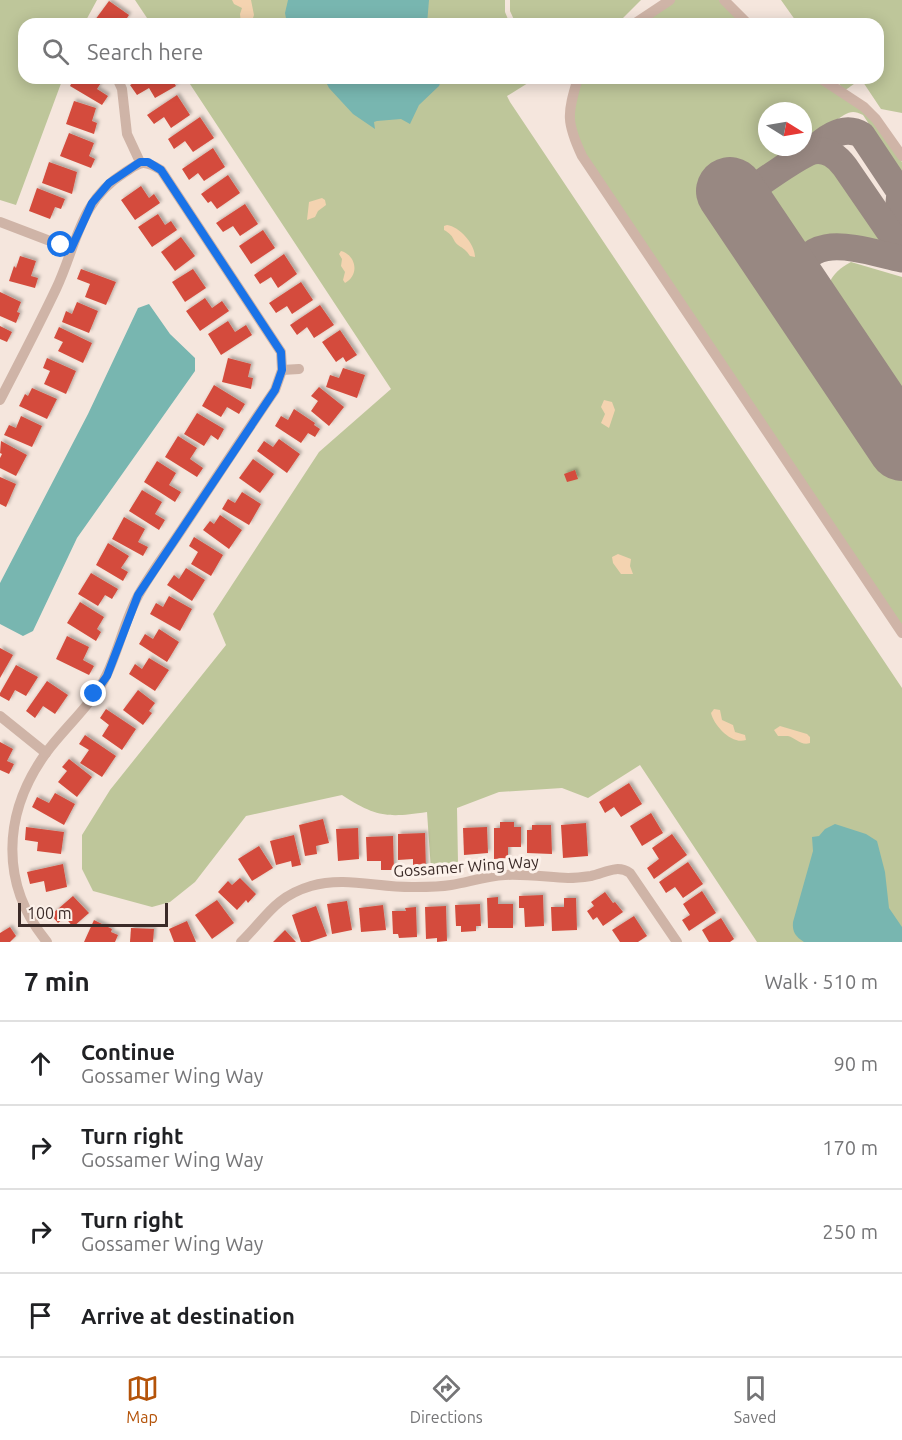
<!DOCTYPE html>
<html lang="en">
<head>
<meta charset="utf-8">
<style>
  :root { --surface:#fff; --page:#f2f2f2; --text:#202124; --muted:#757577; --line:#e0e0e0; --accent:#b45309 }
  body { margin:0; font-family:Ubuntu,sans-serif; background:var(--page); color:var(--text) }
  .compass { position:absolute; left:758px; top:102px; width:54px; height:54px; border-radius:50%; background:var(--surface); box-shadow:0 3px 15px #0003; rotate:101deg }
  .scale { position:absolute; left:18px; bottom:15px; width:150px; box-sizing:border-box; padding-left:6px; border:3px solid #3b2b28; border-top:0; font-size:16px; line-height:21px; white-space:nowrap; color:#3b2b28; -webkit-text-stroke:4px #fcf1ea; paint-order:stroke }
  .stop { position:absolute; width:18px; height:18px; margin:-14px; border:4px solid #1a73e8; border-radius:50%; background:#fff }
  .stop.end { background:#1a73e8; border-color:#fff; box-shadow:0 2px 6px #0008 }
  .list { margin:0; padding:0; list-style:none }
  h2 { display:flex; justify-content:space-between; align-items:center; height:78px; margin:0; padding:0 24px; font-size:26px }
  h2 small { font-size:20px; font-weight:400; color:var(--muted) }
  .list li { display:grid; grid-template-columns:39px 1fr auto; gap:18px; align-items:center; box-sizing:border-box; height:84px; padding:0 24px; border-top:2px solid var(--line) }
  .list b { display:block; font-size:22px; white-space:nowrap }
  .list p { margin:0; font-size:20px; white-space:nowrap; color:var(--muted) }
  .list em { font-size:20px; font-style:normal; color:var(--muted) }
  .icon { flex:none; width:33px; height:33px; fill:none; stroke:currentColor; stroke-width:2; stroke-linecap:round; stroke-linejoin:round }
  .map { position:relative; flex:none; width:902px; height:942px; overflow:hidden }
  .search { position:absolute; background:var(--surface); box-shadow:0 3px 15px #0003; left:18px; right:18px; top:18px; height:66px; display:flex; align-items:center; gap:15px; box-sizing:border-box; padding:0 21px; border-radius:18px; color:var(--muted); font-size:22px }
  .sheet { height:414px; background:var(--surface) }
  nav { display:flex; justify-content:space-around; align-items:center; box-sizing:border-box; height:84px; border-top:2px solid var(--line); background:var(--surface); font-size:16px; color:var(--muted) }
  nav a { display:grid; justify-items:center; gap:3px }
  nav .on { color:var(--accent) }
  .map>svg:first-child { display:block }
  .green { fill:#bec69a }
  .sand { fill:#f4d3b0 }
  .water { fill:#78b6b0 }
  .lines { fill:none; stroke-linecap:round; stroke-linejoin:round }
  .taxiway { stroke:#988882; stroke-width:27 }
  .runway { stroke:#988882; stroke-width:68 }
  .building { fill:#d44c3c; filter:url(#shadow) }
  .minor { stroke:#cfb4a7; stroke-width:10 }
  .route { stroke:#1a73e8; stroke-width:8 }
  .labels { text-anchor:middle; dominant-baseline:central; stroke-width:6; stroke-linejoin:round; paint-order:stroke }
  .street-label { font-size:16px; fill:#3b2b28; stroke:#fcf1ea }
</style>
</head>
<body>
<div class="map">
<svg width="902" height="942" viewBox="0 0 902 942">
  <defs>
    <filter id="shadow"><feDropShadow dx="2.5" dy="-2.5" stdDeviation="1.5" flood-color="#0004"/></filter>
  </defs>
  <rect width="100%" height="100%" fill="#f5e6dd"/>
  <g class="green">
    <polygon points="0,0 97,0 84,24 24,24 24,78 63,78 16,205 0,200"/>
    <polygon points="135,0 505,0 505,12 510,24 151,24"/>
    <polygon points="510,0 641,0 623,18 570,24 516,24 510,11"/>
    <polygon points="674,0 719,0 745,24 638,24"/>
    <polygon points="781,0 902,0 902,113 881,109 861,79 844,91 835,78 878,78 878,24 798,24"/>
    <path d="M186,78H531L528,83L507,96L510,102L902,688V942H757L640,765L588,798L562,788L499,792L457,808L458,863L431,870L427,812C387,818 376,817 342,795L246,816L195,882L170,902L152,907L93,891L82,869V835L110,790L226,645L213,614L319,452L391,389Z"/>
    <path d="M581,78H814L861,108L875,122L902,162V174L863,115C855,111 851,111 844,115L803,142V111H767V147H796L745,181L742,177L714,196L902,475V630L586,158L572,119Z"/>
    <path d="M819,163L831,166L842,179L883,241V245C851,238 818,225 795,255L762,205L768,190L809,165Z"/>
    <path d="M851,262L902,277V416L831,311C824,286 829,274 851,262Z"/>
  </g>
  <g class="sand">
    <polygon points="232,0 251,0 254,15 251,24 241,24 240,14 242,8 234,4"/>
    <polygon points="322,198 325,200 326,205 318,211 315,217 307,220 309,202"/>
    <path d="M447,225C460,227 475,244 475,257L470,256C466,250 464,249 458,245C452,240 455,236 444,230V226Z"/>
    <path d="M341,251C356,255 360,275 345,283L343,280L345,272L341,266L342,259L339,254Z"/>
    <polygon points="604,400 612,402 615,410 609,428 601,423 605,414 601,407"/>
    <polygon points="618,554 631,559 630,566 633,574 621,574 613,563 612,557"/>
    <path d="M714,709L720,710L722,720L733,725L735,732L745,735L746,740C732,745 714,726 711,713Z"/>
    <path d="M780,726L807,734L810,737V743C801,746 796,738 788,736C784,736 781,736 778,736L774,730Z"/>
  </g>
  <g class="water">
    <polygon points="288,0 429,0 427,24 287,24 285,13"/>
    <polygon points="324,78 442,78 439,86 419,105 410,124 401,119 377,121 374,122 375,129 353,114 329,88"/>
    <polygon points="149,304 170,334 195,358 195,371 77,538 33,631 23,636 0,624 0,583 88,414 138,308"/>
    <path d="M835,824L866,834L877,841L885,872L889,908L902,927V942H804C796,937 792,932 793,922L813,851L812,837L819,836L825,829Z"/>
  </g>
  <g class="lines">
    <g class="taxiway">
      <path d="M812,151C826,137 844,124 862,135L900,192L897,226L899,245"/>
      <path d="M745,214C743,207 742,201 746,195C750,189 805,152 813,151C826,148 838,157 845,167L902,250"/>
      <path d="M797,291C797,225 860,250 902,259"/>
    </g>
    <polyline class="runway" points="730,191 902,447"/>
  </g>
  <g class="building">
    <polygon points="109,1 129,15 123,24 92,24"/>
    <polygon points="74,78 104,78 97,89 108,96 102,105 70,86"/>
    <polygon points="142,78 171,78 176,86 155,98 149,88 137,95 130,85"/>
    <polygon points="177,95 190,115 171,128 164,117 154,124 147,115"/>
    <polygon points="74,101 96,108 92,121 97,123 94,134 66,124"/>
    <polygon points="200,117 214,138 193,152 185,141 174,149 168,139"/>
    <polygon points="69,133 94,143 89,156 95,159 91,168 60,156"/>
    <polygon points="213,148 225,167 204,181 198,173 189,180 182,169"/>
    <polygon points="49,162 77,172 72,194 42,183"/>
    <polygon points="228,175 240,193 217,209 211,201 208,203 201,194"/>
    <polygon points="141,186 149,198 154,194 160,203 135,220 121,200"/>
    <polygon points="37,188 65,199 61,209 55,207 50,219 29,211"/>
    <polygon points="245,204 258,224 240,236 233,226 223,232 216,223"/>
    <polygon points="158,214 165,225 171,221 177,230 152,247 138,227"/>
    <polygon points="263,230 275,248 251,264 239,246"/>
    <polygon points="181,237 195,256 175,271 161,252"/>
    <polygon points="284,254 297,274 278,288 271,277 260,284 254,275"/>
    <polygon points="20,256 36,261 31,276 38,278 35,288 9,281 14,266 16,268"/>
    <polygon points="81,269 116,282 106,305 85,297 90,284 77,279"/>
    <polygon points="193,269 206,288 185,302 172,282"/>
    <polygon points="301,282 313,300 292,314 287,306 276,313 269,303"/>
    <polygon points="0,292 21,302 17,312 20,313 16,323 0,316"/>
    <polygon points="205,298 212,308 222,301 229,311 200,331 186,311"/>
    <polygon points="77,302 98,311 89,333 62,322 66,311 72,314"/>
    <polygon points="320,305 334,325 314,338 307,327 297,335 290,325"/>
    <polygon points="228,321 235,332 246,325 252,335 221,355 208,334"/>
    <polygon points="0,326 12,332 7,342 0,339"/>
    <polygon points="59,327 92,343 83,363 58,351 63,342 54,338"/>
    <polygon points="340,330 357,355 346,362 343,357 336,362 322,342"/>
    <polygon points="47,358 76,371 66,394 44,384 50,371 43,368"/>
    <polygon points="228,358 251,364 248,377 253,378 251,389 222,382"/>
    <polygon points="343,368 365,375 357,398 326,387 330,375 339,378"/>
    <polygon points="214,385 245,404 239,414 227,407 221,417 202,406"/>
    <polygon points="319,387 344,407 329,426 311,411 318,401 311,396"/>
    <polygon points="32,388 57,399 47,419 19,406 25,394 28,396"/>
    <polygon points="294,409 315,423 314,425 320,429 315,437 308,433 301,443 275,426 281,416 288,420"/>
    <polygon points="197,413 224,429 218,440 211,435 204,446 184,434"/>
    <polygon points="21,416 42,426 32,447 4,435 9,425 16,428"/>
    <polygon points="178,436 197,448 190,459 203,468 197,477 165,457"/>
    <polygon points="279,439 300,454 287,473 257,451 264,441 273,447"/>
    <polygon points="1,441 27,455 16,476 0,468 0,458 2,454 0,453"/>
    <polygon points="253,459 274,474 260,493 239,478"/>
    <polygon points="157,461 176,473 169,485 181,492 175,502 144,482"/>
    <polygon points="575,470 578,479 567,482 564,474"/>
    <polygon points="0,477 16,484 6,507 0,504"/>
    <polygon points="142,490 162,502 155,514 165,520 159,530 129,511"/>
    <polygon points="242,492 261,504 249,525 222,509 228,499 235,503"/>
    <polygon points="220,515 242,530 229,549 203,530 210,521 214,524"/>
    <polygon points="124,517 145,529 138,542 148,547 143,556 112,539"/>
    <polygon points="194,537 223,555 211,576 191,564 198,552 189,546"/>
    <polygon points="108,543 129,556 121,568 128,572 123,581 96,565"/>
    <polygon points="186,568 205,580 192,601 167,585 174,575 179,579"/>
    <polygon points="91,573 118,589 112,599 105,595 98,606 78,594"/>
    <polygon points="169,596 192,609 180,631 150,614 156,603 163,607"/>
    <polygon points="80,602 104,617 97,629 101,632 96,641 67,623"/>
    <polygon points="159,629 179,642 167,662 139,644 145,634 153,639"/>
    <polygon points="67,636 89,647 83,660 94,666 89,675 56,659"/>
    <polygon points="0,648 13,655 0,678"/>
    <polygon points="149,658 169,670 155,691 129,674 135,664 142,669"/>
    <polygon points="16,665 38,677 26,696 15,690 9,701 0,696 0,693"/>
    <polygon points="47,681 68,695 55,714 43,706 35,718 26,711"/>
    <polygon points="138,690 155,703 149,711 152,713 143,725 123,710"/>
    <polygon points="106,709 136,729 122,750 102,736 109,725 100,718"/>
    <polygon points="85,735 116,756 102,777 80,763 89,750 79,744"/>
    <polygon points="0,742 13,749 7,761 14,764 9,774 0,770"/>
    <polygon points="69,759 92,777 77,797 58,782 67,771 62,767"/>
    <polygon points="629,783 642,804 621,817 614,807 605,813 599,802"/>
    <polygon points="55,793 75,804 64,825 32,807 37,797 49,803"/>
    <polygon points="651,813 663,833 642,846 630,826"/>
    <polygon points="323,819 329,843 316,846 317,854 305,856 299,825"/>
    <polygon points="500,822 514,822 514,827 521,827 521,847 508,847 508,858 494,859 494,828 500,828"/>
    <polygon points="586,823 588,856 563,858 561,825"/>
    <polygon points="532,825 551,825 552,854 527,853 527,830 532,830"/>
    <polygon points="26,827 64,832 61,854 37,851 38,842 25,840"/>
    <polygon points="487,827 488,853 464,855 463,828"/>
    <polygon points="358,828 359,859 338,861 336,829"/>
    <polygon points="425,833 426,872 413,872 413,859 398,860 398,834"/>
    <polygon points="672,834 687,855 654,879 647,868 659,859 652,848"/>
    <polygon points="294,835 301,865 292,867 291,861 276,865 270,841"/>
    <polygon points="393,836 394,870 381,870 381,861 367,861 366,837"/>
    <polygon points="259,846 273,868 252,881 238,859"/>
    <polygon points="688,862 703,884 683,898 675,887 666,893 659,882"/>
    <polygon points="63,864 67,887 46,892 44,881 30,884 27,872"/>
    <polygon points="240,878 256,894 248,903 246,900 237,910 218,892 228,881 232,885"/>
    <polygon points="702,891 716,913 689,931 682,920 690,915 683,904"/>
    <polygon points="605,892 613,903 615,902 623,912 603,926 597,917 593,920 587,911 594,906 591,902"/>
    <polygon points="543,895 544,926 525,927 524,908 519,908 519,896"/>
    <polygon points="73,896 89,913 73,927 65,917 58,923 51,915"/>
    <polygon points="498,897 498,904 513,904 513,928 488,928 487,898"/>
    <polygon points="564,898 576,898 577,930 552,931 551,907 564,907"/>
    <polygon points="217,900 234,923 212,939 195,915"/>
    <polygon points="347,901 352,930 332,934 327,904"/>
    <polygon points="480,904 481,926 476,926 476,931 461,932 461,926 456,926 455,905"/>
    <polygon points="383,905 386,930 361,932 359,908"/>
    <polygon points="316,906 327,936 309,942 301,942 292,915"/>
    <polygon points="446,906 447,941 437,942 437,938 426,939 425,907"/>
    <polygon points="416,907 417,937 399,938 398,934 393,934 392,911 406,911 405,908"/>
    <polygon points="634,916 647,936 638,942 620,942 612,930"/>
    <polygon points="721,918 734,939 730,942 709,942 702,930"/>
    <polygon points="94,920 112,929 111,932 118,935 115,942 84,942"/>
    <polygon points="187,921 196,942 174,942 169,929"/>
    <polygon points="10,927 16,936 10,942 0,942 0,933"/>
    <polygon points="131,928 154,929 153,942 130,942"/>
    <polygon points="285,930 296,942 273,942"/>
  </g>
  <g class="lines">
    <g class="minor">
      <polyline points="724,0 748,24"/>
      <polyline points="634,24 670,0"/>
      <polyline points="117,78 122,89 127,134 140,162"/>
      <path d="M578,78C567,114 566,122 582,156L902,633"/>
      <polyline points="820,78 864,107 876,119 902,156"/>
      <polyline points="0,222 71,249"/>
      <polyline points="282,370 299,369"/>
      <path d="M0,400C19,363 38,327 56,289C77,245 79,201 124,173C141,162 142,159 161,170L281,352L282,370L275,390C244,435 214,481 184,526C169,549 152,571 139,594C125,619 119,649 107,674C93,704 65,727 46,753C2,814 0,885 47,942"/>
      <polyline points="0,716 46,753"/>
      <path d="M241,942C266,918 274,897 311,886C345,876 379,888 415,887C426,887 439,887 451,885C469,882 486,876 505,875C526,874 547,877 568,878C575,878 584,877 591,876C605,873 617,864 630,873L677,942"/>
    </g>
  </g>
  <g class="lines">
    <polyline class="route" points="61,245 71,249 92,203 109,183 140,162 148,162 161,170 281,352 282,370 275,390 138,595 107,676 94,694"/>
  </g>
  <g class="labels">
    <g class="street-label">
      <text transform="translate(466 866) rotate(-4)">Gossamer Wing Way</text>
    </g>
  </g>
</svg>
<svg class="compass" viewBox="-18 -18 36 36"><path d="M0-13l5 13h-10z" fill="#e53935"/><path d="M0 13l5-13h-10z" fill="#757577"/></svg>
<div class="scale">100 m</div>
<div class="stop" style="left:61px;top:245px"></div>
<div class="stop end" style="left:94px;top:694px"></div>
<div class="search"><svg class="icon" aria-label="search" viewBox="0 0 24 24"><circle cx="10" cy="10" r="6"/><path d="M15 15l6 6"/></svg>Search here</div>
</div>
<section class="sheet">
<h2>7 min<small>Walk · 510 m</small></h2>
<ul class="list">
<li><svg class="icon" aria-label="ahead" viewBox="0 0 24 24"><path d="M12 20V5M6 11l6-6 6 6"/></svg><div><b>Continue</b><p>Gossamer Wing Way</p></div><em>90 m</em></li>
<li><svg class="icon" aria-label="right" viewBox="0 0 24 24"><path d="M7 20v-9h11M14 6l5 5-5 5"/></svg><div><b>Turn right</b><p>Gossamer Wing Way</p></div><em>170 m</em></li>
<li><svg class="icon" aria-label="right" viewBox="0 0 24 24"><path d="M7 20v-9h11M14 6l5 5-5 5"/></svg><div><b>Turn right</b><p>Gossamer Wing Way</p></div><em>250 m</em></li>
<li><svg class="icon" aria-label="arrive" viewBox="0 0 24 24"><path d="M6 21V4h12l-3 4 3 4H6"/></svg><div><b>Arrive at destination</b></div></li>
</ul>
</section>
<nav>
<a class="on"><svg class="icon" aria-label="map" viewBox="0 0 24 24"><path d="M3 6l6-2 6 2 6-2v14l-6 2-6-2-6 2zM9 4v14M15 6v14"/></svg>Map</a>
<a><svg class="icon" aria-label="directions" viewBox="0 0 24 24"><path d="M12 3l9 9-9 9-9-9zM9 14v-3h6M13 9l2 2-2 2"/></svg>Directions</a>
<a><svg class="icon" aria-label="saved" viewBox="0 0 24 24"><path d="M7 4h10v16l-5-4-5 4z"/></svg>Saved</a>
</nav>
</body>
</html>
